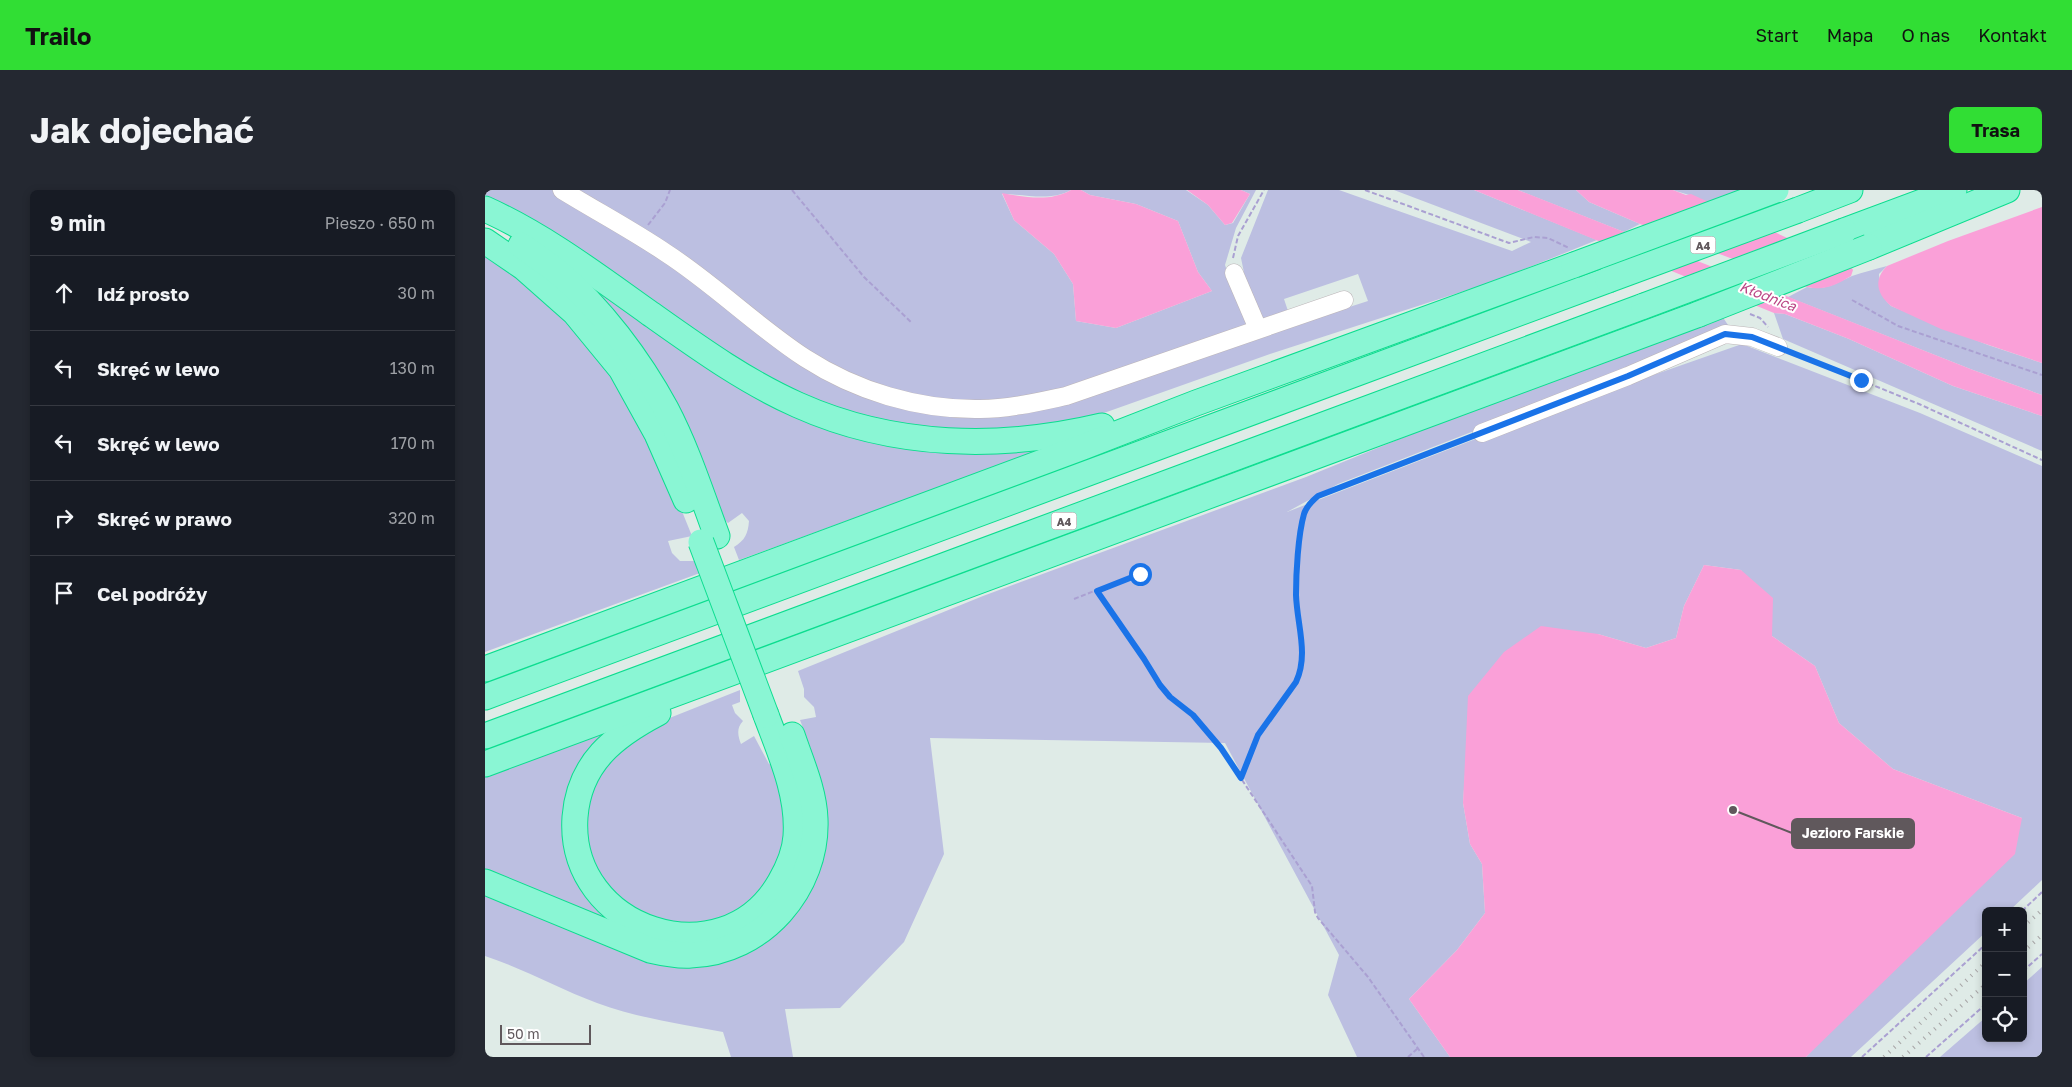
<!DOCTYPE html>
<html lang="pl">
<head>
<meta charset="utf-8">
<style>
  :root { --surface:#171b24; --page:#242831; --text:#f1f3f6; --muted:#9ea1a6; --line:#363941; --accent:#31de34 }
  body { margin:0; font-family:"Golos Text",sans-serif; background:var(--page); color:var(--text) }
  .controls { position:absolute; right:15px; bottom:15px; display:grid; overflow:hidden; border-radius:8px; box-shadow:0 2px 8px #0003 }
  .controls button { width:45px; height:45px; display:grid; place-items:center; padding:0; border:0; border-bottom:1px solid var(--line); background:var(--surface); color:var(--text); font:25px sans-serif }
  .scale { position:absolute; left:15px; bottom:12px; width:91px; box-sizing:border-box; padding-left:5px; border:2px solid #60585c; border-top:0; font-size:14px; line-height:18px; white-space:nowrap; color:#60585c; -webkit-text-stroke:4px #fff; paint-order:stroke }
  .stop { position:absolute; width:15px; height:15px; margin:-11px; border:4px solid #1a73e8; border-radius:50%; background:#fff }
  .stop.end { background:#1a73e8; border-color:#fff; box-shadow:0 1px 5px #0008 }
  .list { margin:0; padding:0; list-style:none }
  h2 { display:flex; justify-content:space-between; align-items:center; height:65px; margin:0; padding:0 20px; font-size:21px }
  h2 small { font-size:16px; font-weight:400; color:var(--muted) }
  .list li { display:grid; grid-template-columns:32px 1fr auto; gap:15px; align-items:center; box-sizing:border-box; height:75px; padding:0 20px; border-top:1px solid var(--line) }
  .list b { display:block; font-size:19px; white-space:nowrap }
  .list em { font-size:16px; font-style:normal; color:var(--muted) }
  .icon { flex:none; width:28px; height:28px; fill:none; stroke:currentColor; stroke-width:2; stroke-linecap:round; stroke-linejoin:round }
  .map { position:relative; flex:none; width:1557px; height:867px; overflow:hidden; border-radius:8px }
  header { display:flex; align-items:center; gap:30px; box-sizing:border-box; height:70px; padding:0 25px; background:var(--accent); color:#111 }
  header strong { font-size:24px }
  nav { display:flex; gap:28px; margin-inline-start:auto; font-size:18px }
  .intro { display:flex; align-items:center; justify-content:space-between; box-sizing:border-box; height:120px; padding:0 30px }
  h1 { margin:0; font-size:35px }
  .button { padding:12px 22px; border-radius:8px; background:var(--accent); color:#111; font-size:18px; font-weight:700 }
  main { display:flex; gap:30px; padding:0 30px }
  aside { flex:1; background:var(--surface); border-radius:8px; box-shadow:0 2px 8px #0003 }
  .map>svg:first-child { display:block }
  .green { fill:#bcbfe1 }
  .water { fill:#faa0d8 }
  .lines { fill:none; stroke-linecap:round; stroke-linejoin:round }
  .minor-casing { stroke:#bcb5b8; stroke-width:19 }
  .highway-casing { stroke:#0cdd8f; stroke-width:27 }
  .path { stroke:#aaa0d2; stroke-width:2; stroke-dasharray:5 2.5; stroke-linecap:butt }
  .minor { stroke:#fff; stroke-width:18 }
  .highway { stroke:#8af6d4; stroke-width:25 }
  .rail { stroke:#a8a6a7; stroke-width:4; stroke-dasharray:1 6; stroke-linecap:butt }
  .highway-bridge-casing { stroke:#0cdd8f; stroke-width:27; stroke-linecap:butt }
  .highway-bridge { stroke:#8af6d4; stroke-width:25 }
  .route { stroke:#1a73e8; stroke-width:6 }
  .labels { text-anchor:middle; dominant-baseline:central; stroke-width:4; stroke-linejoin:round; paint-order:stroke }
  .shield { fill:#fff; stroke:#908a8d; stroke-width:1 }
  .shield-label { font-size:11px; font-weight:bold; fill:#60585c }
  .water-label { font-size:14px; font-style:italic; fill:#ba4585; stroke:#fff }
  .leader { fill:none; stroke:#60585c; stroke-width:2 }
  .callout-dot { fill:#60585c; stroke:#fff; stroke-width:2 }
  .callout { fill:#60585c; stroke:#60585c; stroke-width:2 }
  .callout-label { font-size:14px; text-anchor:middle; font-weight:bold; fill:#fff }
</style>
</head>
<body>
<header>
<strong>Trailo</strong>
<nav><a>Start</a><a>Mapa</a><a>O nas</a><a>Kontakt</a></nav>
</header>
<div class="intro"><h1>Jak dojechać</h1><a class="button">Trasa</a></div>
<main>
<aside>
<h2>9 min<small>Pieszo · 650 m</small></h2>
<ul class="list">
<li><svg class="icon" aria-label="ahead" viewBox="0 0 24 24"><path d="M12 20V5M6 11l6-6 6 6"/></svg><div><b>Idź prosto</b></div><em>30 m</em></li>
<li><svg class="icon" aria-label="left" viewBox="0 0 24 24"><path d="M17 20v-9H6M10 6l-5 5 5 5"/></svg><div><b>Skręć w lewo</b></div><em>130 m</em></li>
<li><svg class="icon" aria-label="left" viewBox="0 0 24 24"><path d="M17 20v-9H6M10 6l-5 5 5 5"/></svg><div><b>Skręć w lewo</b></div><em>170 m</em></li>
<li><svg class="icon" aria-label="right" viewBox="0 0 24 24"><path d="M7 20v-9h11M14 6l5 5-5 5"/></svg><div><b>Skręć w prawo</b></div><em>320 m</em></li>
<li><svg class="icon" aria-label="arrive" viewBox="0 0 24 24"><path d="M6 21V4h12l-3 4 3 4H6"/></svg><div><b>Cel podróży</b></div></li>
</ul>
</aside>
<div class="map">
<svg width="1557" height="867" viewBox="0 0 1557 867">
  <rect width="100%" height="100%" fill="#dfebe7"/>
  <g class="green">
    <path d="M0,0H67L174,64L314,170L366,198L417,215L467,223H533L641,194L790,141L883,111L873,84L799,109L803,121L579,200L510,214H454L391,196L325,164L195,65L93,0H586C565,12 540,4 517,4L529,30L569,64L588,94L591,131L631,138L727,101L713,82L693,31L651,14L605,5L596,0H701L723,15L740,35L748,33L765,4L756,0H771L751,38L740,75L751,107L763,102L756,68L783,0H854L1027,61L1046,52L909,0H989L1112,50L1010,91L785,164L602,229L523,243L489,244L429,239L368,227L315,206L260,179L104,69L27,22L0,8Z"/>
    <polygon points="1033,0 1091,0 1104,12 1155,34 1139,42"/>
    <path d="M1188,0H1256L1222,12C1210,6 1200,4 1188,0Z"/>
    <polygon points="0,59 91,137 127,181 190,304 207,346 183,351 187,363 195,371 210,371 215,383 0,462"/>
    <path d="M1402,76L1394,84C1395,97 1395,106 1406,116L1503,155L1557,173V205L1488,180L1303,107L1322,97C1341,101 1351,93 1367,86C1378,82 1391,79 1402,76Z"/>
    <path d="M81,80L331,231L570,255L254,370L249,357C260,350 263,344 264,331L257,323L243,333L233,324Z"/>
    <polygon points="1289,123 1300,124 1364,149 1468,196 1557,226 1557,261 1298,149"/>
    <path d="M1237,126L1243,135L1186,162L1099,198L853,294L802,322L1037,231L1257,154L1435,223L1557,276V690L1524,721H1501V742L1366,867H1321L1537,628L1408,579L1354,533L1330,476L1287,446L1256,380L1219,375L1199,416L1191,448L1161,458L1113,444L981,570L978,613L985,654L997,674L1000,723L972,760L924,809L965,867H872L843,805L854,765L740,553L445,548L459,664L419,752L355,818L300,819L308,867H246L238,842C196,834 153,828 112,813C74,799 39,779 0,766V702L56,724L283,747L326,559L315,530L331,527L329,517L319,507V499L313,481L498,406L821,287L922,246Z"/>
    <path d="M255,500V512L247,515L250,523L258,531C251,538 253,546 256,554L269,546L284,574L292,576L302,611L300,657L276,703L252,722L218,734L187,735L134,710L102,665L101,609L124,564L177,531Z"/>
    <polygon points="118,542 117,547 81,617 140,738 0,685 0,586"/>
    <polygon points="1557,777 1557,867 1455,867 1501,827 1501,848 1538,848 1538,794"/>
  </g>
  <g class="water">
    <path d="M586,0H596L605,5L651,14L693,31L713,82L727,101L631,138L591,131L588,94L569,64L529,30L517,3C539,7 566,12 586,0Z"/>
    <polygon points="702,0 756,0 765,4 747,33 740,35 723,15"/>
    <polygon points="989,0 1033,0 1488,180 1557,205 1557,226 1468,196 1364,149 1300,124 1289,123"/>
    <path d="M1091,0H1188L1201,5L1206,4L1366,77L1368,80L1366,86C1351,95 1340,101 1322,97L1155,34L1104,12Z"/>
    <path d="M1557,17V173L1456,139L1406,116C1392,104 1388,90 1402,76L1463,51Z"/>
    <polygon points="1219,375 1256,380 1288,408 1287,446 1330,476 1354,533 1408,579 1537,628 1530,664 1321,867 965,867 924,809 972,760 1000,723 997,674 985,654 978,613 983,506 1019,462 1056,436 1113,444 1161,458 1191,448 1199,416"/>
  </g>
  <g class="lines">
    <defs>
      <g id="minor">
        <path d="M77,0C111,21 147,40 181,63C229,94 271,136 320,168C371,201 433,220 495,219C524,219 553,212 581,206L859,110"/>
        <polyline points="749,83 773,139"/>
        <polyline points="997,243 1143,186 1240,144 1267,147 1293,157"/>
      </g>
      <g id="highway">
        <path d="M0,19C58,45 111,85 163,122C211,156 259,191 313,215C409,258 516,260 617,236"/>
        <polyline points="1313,20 1365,0"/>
        <polyline points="1359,41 1469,0"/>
        <polyline points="0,51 38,77 90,123 136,179 172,244 201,310"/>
        <path d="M36,55C48,64 61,73 73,82C115,117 155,171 181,219C202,259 216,303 232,346"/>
        <polyline points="1384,57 1522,0"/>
        <polyline points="0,479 598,257 711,213 1089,75"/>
        <polyline points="0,507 1123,90"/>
        <path d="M173,523C129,546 94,573 90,627C82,740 238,792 295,692C303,678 310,662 311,646C314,604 295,563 281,525"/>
        <polyline points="0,546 1159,116"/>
        <polyline points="0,574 1214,124"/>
        <path d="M0,692L165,760C178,763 192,766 206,765C277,763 333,698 330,629C329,600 316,572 307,545"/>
      </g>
    </defs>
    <use href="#minor" class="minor-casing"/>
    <use href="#highway" class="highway-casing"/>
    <g class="path">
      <polyline points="307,0 379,87 427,133"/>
      <polyline points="880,0 1024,53 1049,47 1063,48 1084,58"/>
      <polyline points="163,35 180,13 185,0"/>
      <polyline points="748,68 753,46 779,0"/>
      <polyline points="1367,110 1413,136 1557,185"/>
      <polyline points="1265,124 1275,128 1283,137"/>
      <polyline points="1307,162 1434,214 1557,270"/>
      <polyline points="611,401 659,469 675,495 685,507 708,525 736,558 827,696 830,722 833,728 883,787 939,867"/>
      <polyline points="589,409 655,383"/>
      <path d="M757,588L773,545L811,492C824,464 811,434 811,404C811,377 815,350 819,323L824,315L833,306L983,248"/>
      <polyline points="1537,721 1557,702"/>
      <polyline points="1538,781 1557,764"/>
      <polyline points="923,867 933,858"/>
      <polyline points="1377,867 1501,754"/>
      <polyline points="1441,867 1501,814"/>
    </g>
    <use href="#minor" class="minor"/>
    <use href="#highway" class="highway"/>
    <g class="rail">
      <polyline points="1538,737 1557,720"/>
      <polyline points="1538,762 1557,745"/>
      <polyline points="1399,867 1501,772"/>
      <polyline points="1418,867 1501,794"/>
    </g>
    <defs>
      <g id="highway-bridge">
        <polyline points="1089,75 1291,0"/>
        <polyline points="1123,90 1313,20"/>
        <polyline points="1159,116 1359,41"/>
        <polyline points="1214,124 1384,57"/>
        <polyline points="216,352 281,525"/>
      </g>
    </defs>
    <use href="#highway-bridge" class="highway-bridge-casing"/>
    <use href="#highway-bridge" class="highway-bridge"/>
  </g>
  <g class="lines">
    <path class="route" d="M655,384L612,401L659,469L675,495L685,507L708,525L736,558L756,588L773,545L811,492C824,464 812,435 811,405C811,384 813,345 819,324C821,317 827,311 833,306L1143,186L1240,144L1267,147L1376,190"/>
  </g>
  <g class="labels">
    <g class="shield">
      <rect x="1205.5" y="46.5" width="25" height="17" rx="4"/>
      <rect x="566.5" y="322.5" width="25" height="17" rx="4"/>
    </g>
    <g class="shield-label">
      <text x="1218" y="55">A4</text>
      <text x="579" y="331">A4</text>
    </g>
    <g class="water-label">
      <text transform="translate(1283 106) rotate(21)">Kłodnica</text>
    </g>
  </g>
  <path class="leader" d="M1248 620L1307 643"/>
  <circle class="callout-dot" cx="1248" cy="620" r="5"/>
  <rect class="callout" x="1307" y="629" width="122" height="29" rx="5"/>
  <g class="callout-label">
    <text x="1368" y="648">Jezioro Farskie</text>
  </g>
</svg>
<div class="controls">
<button>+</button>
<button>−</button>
<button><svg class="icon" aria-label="locate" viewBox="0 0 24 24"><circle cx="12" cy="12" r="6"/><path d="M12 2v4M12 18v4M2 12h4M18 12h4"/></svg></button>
</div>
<div class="scale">50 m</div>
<div class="stop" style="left:655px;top:384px"></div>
<div class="stop end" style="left:1376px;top:190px"></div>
</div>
</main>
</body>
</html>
